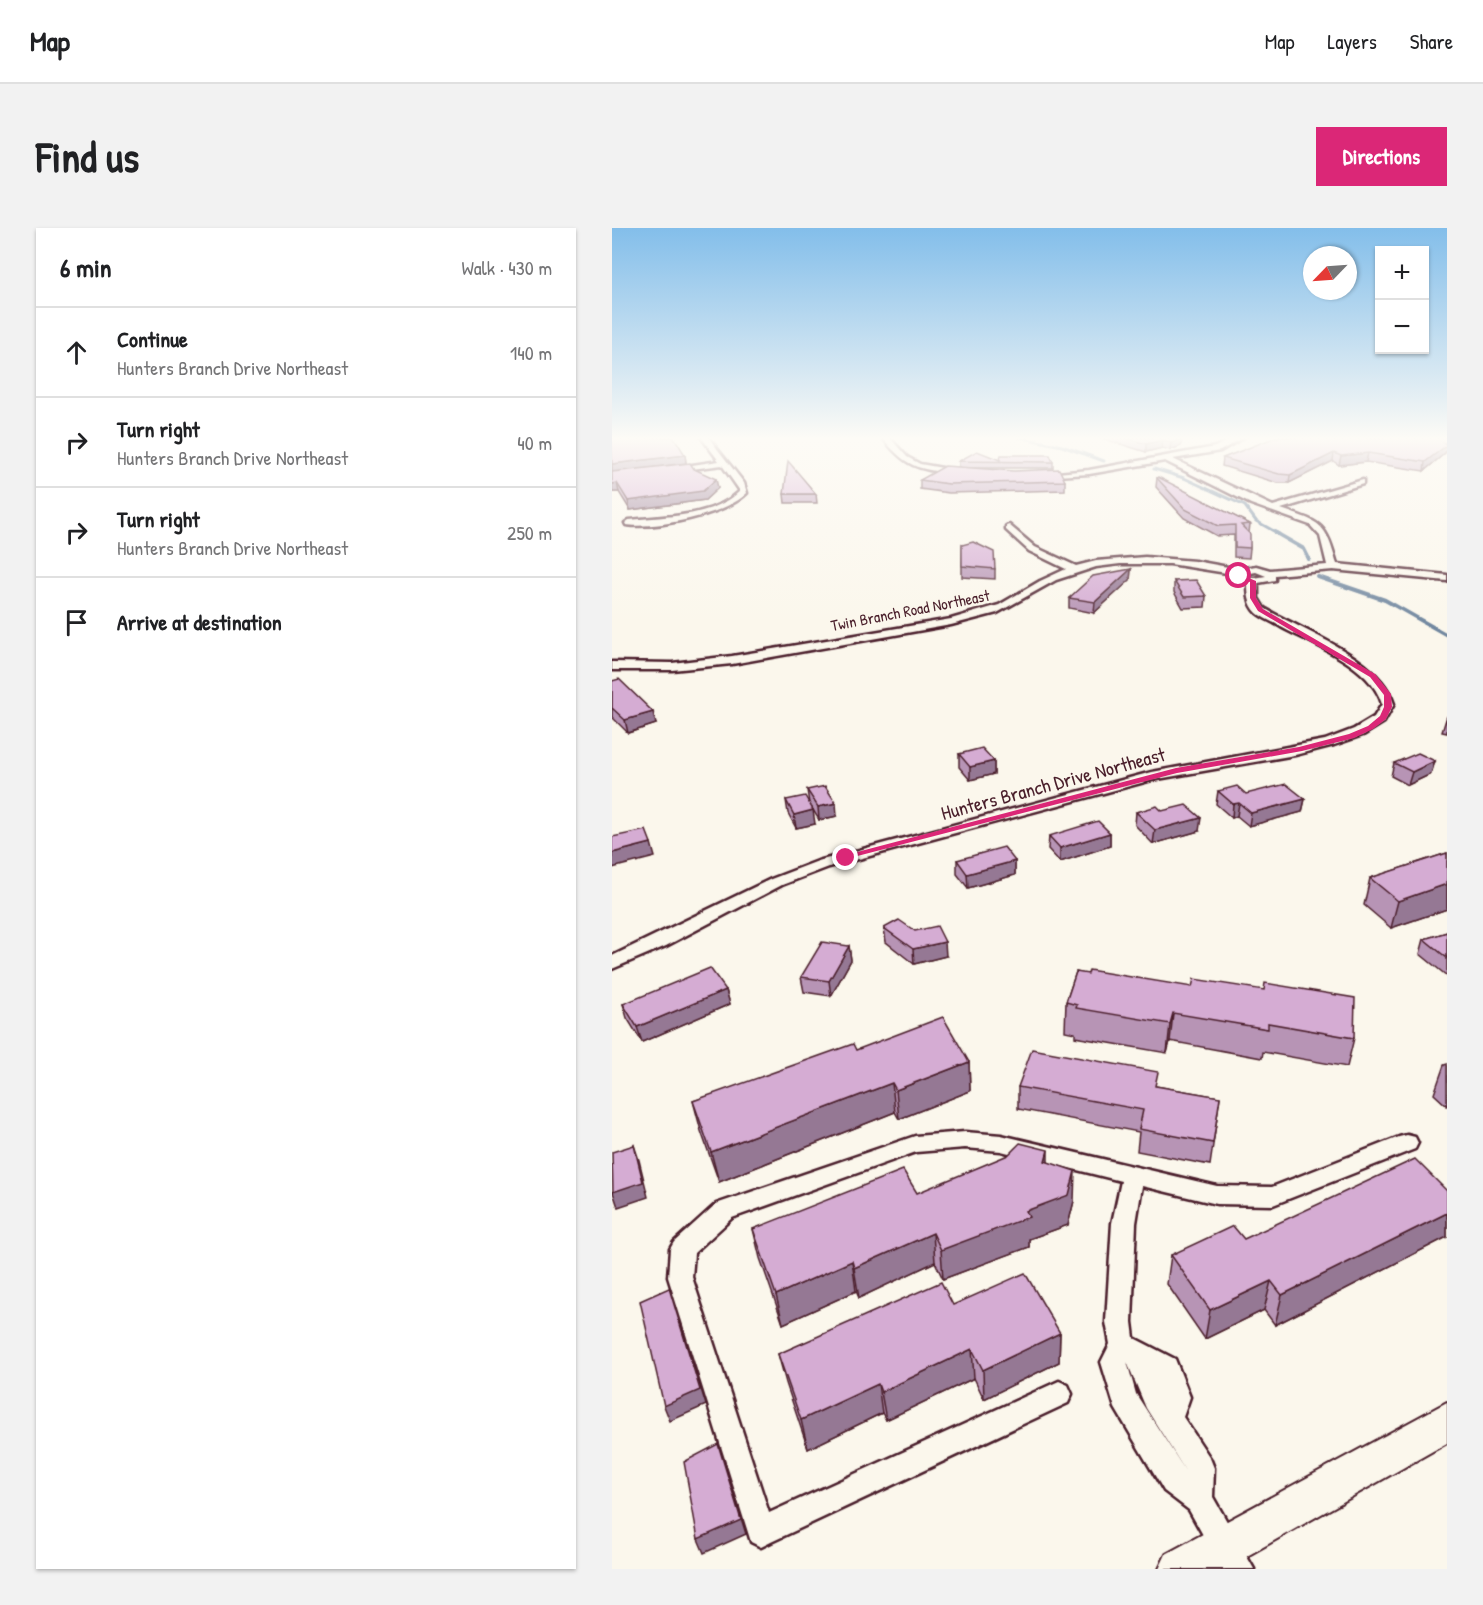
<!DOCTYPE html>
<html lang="en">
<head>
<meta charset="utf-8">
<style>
  :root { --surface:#fff; --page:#f2f2f2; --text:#202124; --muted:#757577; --line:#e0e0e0; --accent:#db2777 }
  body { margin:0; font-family:"Patrick Hand",sans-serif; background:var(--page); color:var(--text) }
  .controls { position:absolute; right:18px; top:18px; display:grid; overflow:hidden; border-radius:0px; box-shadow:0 2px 4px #0004 }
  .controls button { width:54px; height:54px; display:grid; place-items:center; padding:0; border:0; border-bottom:2px solid var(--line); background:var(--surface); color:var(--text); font:30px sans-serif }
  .compass { position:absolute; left:691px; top:18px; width:54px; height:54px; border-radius:50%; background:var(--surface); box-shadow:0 2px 4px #0004; rotate:245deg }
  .stop { position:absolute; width:18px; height:18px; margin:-14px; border:4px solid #db2777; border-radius:50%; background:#fff }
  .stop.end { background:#db2777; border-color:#fff; box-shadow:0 2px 6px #0008 }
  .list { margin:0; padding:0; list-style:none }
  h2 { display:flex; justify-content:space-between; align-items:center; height:78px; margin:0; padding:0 24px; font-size:26px }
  h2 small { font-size:20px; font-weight:400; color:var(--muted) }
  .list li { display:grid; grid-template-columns:39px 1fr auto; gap:18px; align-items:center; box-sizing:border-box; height:90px; padding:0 24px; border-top:2px solid var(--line) }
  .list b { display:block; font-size:22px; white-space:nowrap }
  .list p { margin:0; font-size:20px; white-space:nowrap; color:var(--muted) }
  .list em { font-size:20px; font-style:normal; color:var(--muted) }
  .icon { flex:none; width:33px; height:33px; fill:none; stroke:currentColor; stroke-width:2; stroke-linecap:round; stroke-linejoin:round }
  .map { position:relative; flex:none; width:835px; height:1341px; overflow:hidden; border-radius:0px }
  header { display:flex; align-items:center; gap:36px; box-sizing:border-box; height:84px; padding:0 30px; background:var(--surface); border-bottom:2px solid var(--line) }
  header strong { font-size:28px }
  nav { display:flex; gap:33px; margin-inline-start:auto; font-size:21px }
  .intro { display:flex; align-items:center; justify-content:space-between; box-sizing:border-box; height:144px; padding:0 36px }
  h1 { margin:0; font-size:42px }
  .button { padding:15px 27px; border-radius:0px; background:var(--accent); color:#fff; font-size:21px; font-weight:700 }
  main { display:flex; gap:36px; padding:0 36px }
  aside { flex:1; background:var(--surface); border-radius:0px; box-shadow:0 2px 4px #0004 }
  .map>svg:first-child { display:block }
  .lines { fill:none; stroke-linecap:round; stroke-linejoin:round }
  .stream-far1 { stroke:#71879f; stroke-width:3 }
  .stream { stroke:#71879f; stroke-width:4 }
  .street-casing { stroke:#4a1f2b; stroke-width:5 }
  .secondary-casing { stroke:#4a1f2b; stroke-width:4 }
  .street { fill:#fbf7ec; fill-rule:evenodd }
  .secondary { fill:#fbf7ec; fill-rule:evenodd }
  .wall { fill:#b794b5; stroke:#4a1f2b; stroke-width:1.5 }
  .shaded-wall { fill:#957894; stroke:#4a1f2b; stroke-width:1.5 }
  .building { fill:#d5acd3; stroke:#4a1f2b; stroke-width:1.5 }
  .route { fill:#db2777 }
  .labels { text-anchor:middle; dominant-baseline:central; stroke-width:4.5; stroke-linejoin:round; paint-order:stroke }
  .far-street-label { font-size:16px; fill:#4a1f2b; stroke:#fbf7ec }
  .street-label { font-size:20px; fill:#4a1f2b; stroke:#fbf7ec }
</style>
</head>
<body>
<header>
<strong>Map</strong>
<nav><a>Map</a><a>Layers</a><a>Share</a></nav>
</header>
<div class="intro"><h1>Find us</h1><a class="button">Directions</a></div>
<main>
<aside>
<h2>6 min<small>Walk · 430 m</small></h2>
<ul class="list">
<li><svg class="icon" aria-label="ahead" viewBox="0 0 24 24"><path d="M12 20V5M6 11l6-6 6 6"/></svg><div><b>Continue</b><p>Hunters Branch Drive Northeast</p></div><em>140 m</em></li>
<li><svg class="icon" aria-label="right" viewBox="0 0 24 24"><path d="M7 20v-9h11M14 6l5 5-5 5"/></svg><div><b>Turn right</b><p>Hunters Branch Drive Northeast</p></div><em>40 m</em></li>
<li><svg class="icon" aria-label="right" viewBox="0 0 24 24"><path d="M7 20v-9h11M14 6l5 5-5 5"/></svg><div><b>Turn right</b><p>Hunters Branch Drive Northeast</p></div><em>250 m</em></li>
<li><svg class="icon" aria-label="arrive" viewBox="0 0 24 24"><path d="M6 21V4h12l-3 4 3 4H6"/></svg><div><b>Arrive at destination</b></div></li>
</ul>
</aside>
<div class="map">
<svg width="835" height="1341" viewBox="0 0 835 1341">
  <rect width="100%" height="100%" fill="#fbf7ec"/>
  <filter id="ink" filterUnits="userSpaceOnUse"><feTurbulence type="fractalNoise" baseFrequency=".0167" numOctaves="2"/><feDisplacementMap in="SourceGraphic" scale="12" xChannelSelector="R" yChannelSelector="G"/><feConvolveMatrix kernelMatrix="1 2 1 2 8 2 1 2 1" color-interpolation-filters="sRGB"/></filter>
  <g filter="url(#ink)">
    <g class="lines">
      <g class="stream-far1">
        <polyline points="406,209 450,218 492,233"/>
        <polyline points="542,241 572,250 633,278 644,293 667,306"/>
      </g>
      <g class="stream">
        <polyline points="664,305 692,321 697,331"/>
        <polyline points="706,349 773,372 835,407"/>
      </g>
      <defs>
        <g id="street">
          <path d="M89,209H96L132,255L135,265C113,287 45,301 14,297L13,295L17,292C53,288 100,290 128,263L110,237L57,244L60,240L107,233Z"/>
          <path d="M270,209H277L295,229L308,236L353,244L349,246C308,241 297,243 270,209Z"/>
          <path d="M623,209H632L608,223L561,231L661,278L751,252V256L669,281C710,295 713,294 725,336L835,347V353L721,342L663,347V352L646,355V370L652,380C692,404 768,429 782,476L772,494L751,507L722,517L683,527L540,552L217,639L170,657L54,718L0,741V728L159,651L206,633L540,544L713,512L742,501L762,489L770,476C759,437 702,417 669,399C661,394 651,390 645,385C636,376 636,365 636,354L621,346L558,336H508L484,339L444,352L385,385L339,397L120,436L60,442H0V434L60,435L120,428L339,391L387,377L428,353L454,341L417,323L394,302V298L397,297L423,319L464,338L484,333L533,329L583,333L627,341L644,338L658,342L715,337L708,308L698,297L639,276L553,233L477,246L428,249L424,247L477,242L603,219ZM644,344L654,348L642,350L633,346Z"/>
          <path d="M353,904L389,907L605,958L660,959L787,909L795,907L803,909L806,915L803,921L661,977L605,976L530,958L524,995L520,1094L522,1110L563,1131L578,1169L571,1189L598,1230L602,1240L601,1269L642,1341H610L577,1282L552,1263L503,1180L489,1134L498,1116L494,1094L500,995L509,953L389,923L353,920L304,924L120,990L82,1025L80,1049L157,1285L447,1153L456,1157L460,1166L456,1175L159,1314L149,1319L139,1314L56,1049L58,1021L62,1014L104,976L303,908ZM515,1134L534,1180L574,1244L524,1166Z"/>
        </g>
        <polygon id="secondary" points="835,1174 835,1215 612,1341 547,1341 554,1326"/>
      </defs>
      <use href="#street" class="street-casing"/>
      <use href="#secondary" class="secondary-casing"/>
      <use href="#street" class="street"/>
      <use href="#secondary" class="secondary"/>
    </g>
    <g class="wall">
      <polygon points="0,209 73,227 74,235 106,260 93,272 18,282 7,264 0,264"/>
      <polygon points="486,209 564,209 570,211 569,218 558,222 550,220 534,224"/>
      <polygon points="566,209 596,209 585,213"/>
      <polygon points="835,209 835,223 834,223 833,225 812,243 754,234 727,237 721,233 677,255 666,255 610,238 611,230 660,212"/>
      <polygon points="388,232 441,234 441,240 352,240 453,253 453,262 337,265 308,261 308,252 347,239 347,233"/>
      <polygon points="545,250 638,296 637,305 638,320 637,330 622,329 622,307 605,308 572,290 544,259"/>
      <polygon points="172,266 204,266 205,275 173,275"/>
      <polygon points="350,317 383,341 383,351 350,349"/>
      <polygon points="519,341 518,352 482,385 457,380 457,370"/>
      <polygon points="562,353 594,368 593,379 571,380 562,364"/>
      <polygon points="0,453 44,496 16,505 0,489"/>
      <polygon points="835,488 835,505 830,504"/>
      <polygon points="347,526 382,533 382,546 358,552 347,539"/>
      <polygon points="823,533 819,546 796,557 779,548 782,535"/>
      <polygon points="195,562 225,588 207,592 197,575"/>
      <polygon points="606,563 634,566 693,571 690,584 637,598 625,588 620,590 604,576"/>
      <polygon points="174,572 203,596 184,600 176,585"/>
      <polygon points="550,583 587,603 541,616 523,597 524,584"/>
      <polygon points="498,605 498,618 448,634 436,621 437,608"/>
      <polygon points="835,625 835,681 779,700 752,677 758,650"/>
      <polygon points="345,632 403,633 403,647 356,660 345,646"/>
      <polygon points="272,700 334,728 302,736 274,714"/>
      <polygon points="835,704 835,748 808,726 812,711"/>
      <polygon points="237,718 239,732 219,768 192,764 189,749"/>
      <polygon points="464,744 742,810 735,839 651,824 650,830 558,813 555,825 463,809 463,805 453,803 454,774"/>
      <polygon points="114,762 118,776 30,814 15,790 11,776"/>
      <polygon points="244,822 357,834 358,863 287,891 283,884 107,954 89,903 81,873"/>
      <polygon points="835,836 835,878 822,866 832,837"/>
      <polygon points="544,858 608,869 598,937 525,923 527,904 406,881 406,859"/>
      <polygon points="436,934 462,973 456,997 417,1011 417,1019 331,1051 323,1034 247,1070 244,1063 171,1096 148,1030 141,1001 305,965"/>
      <polygon points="835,963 835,1009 663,1097 652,1082 593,1111 555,1056 559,1027 632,1011"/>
      <polygon points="341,1077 448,1105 447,1134 372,1171 362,1150 274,1192 270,1185 196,1221 174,1155 166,1126"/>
    </g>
    <g class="shaded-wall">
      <polygon points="585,209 596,209 585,213"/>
      <polygon points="570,211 569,218 558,222 559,215"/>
      <polygon points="551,212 550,220 534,224 534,216"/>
      <polygon points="832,215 835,215 835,223 834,223 833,225 812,243 813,234"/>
      <polygon points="722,225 721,233 677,255 678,247"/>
      <polygon points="756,225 754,234 727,237 729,228"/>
      <polygon points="73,227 74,235 0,245 0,236"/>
      <polygon points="104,251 106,260 93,272 18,282 16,273"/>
      <polygon points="5,255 7,264 0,264 0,256"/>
      <polygon points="519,341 518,352 482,385 483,374"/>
      <polygon points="41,484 44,496 16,505 13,492"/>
      <polygon points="382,533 382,546 358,552 358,539"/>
      <polygon points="823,533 819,546 796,557 800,544"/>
      <polygon points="693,571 690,584 637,598 639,585"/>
      <polygon points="224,575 225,588 207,592 206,579"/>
      <polygon points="627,575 625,588 620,590 621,576"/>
      <polygon points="201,582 203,596 184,600 182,587"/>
      <polygon points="589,590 587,603 541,616 543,602"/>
      <polygon points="498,605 498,618 448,634 448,620"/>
      <polygon points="39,615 43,629 0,640 0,625"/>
      <polygon points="403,633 403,647 356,660 355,646"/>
      <polygon points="835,656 835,681 779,700 786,673"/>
      <polygon points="333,714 334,728 302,736 301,721"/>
      <polygon points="237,718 239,732 219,768 217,753"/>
      <polygon points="114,762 118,776 30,814 25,799"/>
      <polygon points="561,785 558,813 555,825 558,796"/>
      <polygon points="357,834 358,863 287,891 284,862"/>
      <polygon points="280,855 283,884 107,954 99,924"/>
      <polygon points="22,917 27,932 36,969 6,979 1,964"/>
      <polygon points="436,922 436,952 433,933"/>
      <polygon points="463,943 462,973 456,997 417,1011 417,1019 331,1051 329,1022 414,983"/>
      <polygon points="835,985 835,1009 663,1097 670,1067"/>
      <polygon points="321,1005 323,1034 247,1070 242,1040"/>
      <polygon points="240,1033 244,1063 171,1096 164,1067"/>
      <polygon points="659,1053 652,1082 593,1111 598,1082"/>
      <polygon points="62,1075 94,1177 58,1193 52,1178"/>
      <polygon points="448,1105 447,1134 372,1171 371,1142"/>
      <polygon points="360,1121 362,1150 274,1192 269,1164"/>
      <polygon points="266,1156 270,1185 196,1221 189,1192"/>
      <polygon points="106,1216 134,1306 92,1325 86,1311"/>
    </g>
    <g class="building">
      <polygon points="0,209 62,209 73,227 0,236"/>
      <polygon points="511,209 564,209 570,211 559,215 551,212 534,216"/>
      <polygon points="664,209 835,209 835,215 832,215 835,217 813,234 756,225 729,228 722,225 678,247 667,246 611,230"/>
      <polygon points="365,223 388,232 389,227 438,227 441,234 347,233"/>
      <polygon points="176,233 204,266 172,266"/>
      <polygon points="78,235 82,241 104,251 91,263 16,273 5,255 0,256 0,244"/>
      <polygon points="333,238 402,243 447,241 453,253 337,256 308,252"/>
      <polygon points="546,249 638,296 629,297 638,306 638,320 623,319 623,297 606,298 573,281 545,250"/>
      <polygon points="361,314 382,324 383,341 350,338 350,317"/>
      <polygon points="519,341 483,374 457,370 481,348"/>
      <polygon points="584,352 594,368 572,369 562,353"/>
      <polygon points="7,451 41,484 13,492 0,480 0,453"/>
      <polygon points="370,520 382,533 358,539 347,526"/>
      <polygon points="806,525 823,533 800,544 782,535"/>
      <polygon points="674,556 693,571 639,585 627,575 621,576 606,563 625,558 634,566"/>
      <polygon points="213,558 224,575 206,579 195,562"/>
      <polygon points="193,568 201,582 182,587 174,572"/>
      <polygon points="574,577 589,590 543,602 524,584 545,578 550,583"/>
      <polygon points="486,593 498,605 448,620 437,608"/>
      <polygon points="34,602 39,615 0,625 0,609"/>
      <polygon points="392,619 403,633 355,646 345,632"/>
      <polygon points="835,625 835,656 786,673 758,650"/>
      <polygon points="287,692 303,703 325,698 333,714 301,721 272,700"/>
      <polygon points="835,704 835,730 812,711"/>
      <polygon points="210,714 237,718 217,753 189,749"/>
      <polygon points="98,740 114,762 25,799 11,776"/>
      <polygon points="477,742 580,759 582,751 652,762 653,755 743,770 742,810 656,795 656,801 561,785 558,796 464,780 465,777 454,774 464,744 476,746"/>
      <polygon points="331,789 357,834 284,862 280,855 99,924 81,873 241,816 244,822"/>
      <polygon points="420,821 546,844 543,858 608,869 601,915 527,901 531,882 406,859"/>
      <polygon points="408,915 436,922 433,933 463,943 457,967 414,983 417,989 329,1022 321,1005 242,1040 240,1033 164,1067 141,1001 291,942 305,965 396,927"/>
      <polygon points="22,917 31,954 1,964 0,924"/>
      <polygon points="803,931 835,963 835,985 670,1067 659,1053 598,1082 559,1027 621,998 632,1011"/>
      <polygon points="413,1045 448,1105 371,1142 360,1121 269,1164 266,1156 189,1192 166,1126 329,1054 341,1077"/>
      <polygon points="57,1060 88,1162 52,1178 28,1073"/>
      <polygon points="106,1216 129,1292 86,1311 72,1234"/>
    </g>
  </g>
  <linearGradient id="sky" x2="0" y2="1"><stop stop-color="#83beea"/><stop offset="0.53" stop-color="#fdfbf6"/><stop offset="1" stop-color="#fdfbf6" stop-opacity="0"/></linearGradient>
  <rect width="835" height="397" fill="url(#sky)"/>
  <polygon class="route" points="627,346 644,353 644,370 651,381 763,446 779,466 780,479 774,491 761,501 742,510 690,523 565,545 230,632 230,628 564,540 687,519 737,506 756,498 768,488 772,479 772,467 758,449 646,383 638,370 638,354 625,349"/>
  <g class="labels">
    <g class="far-street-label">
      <text transform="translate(298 382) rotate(-11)">Twin Branch Road Northeast</text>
    </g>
    <g class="street-label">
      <text transform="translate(441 555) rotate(-15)">Hunters Branch Drive Northeast</text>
    </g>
  </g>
</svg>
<div class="controls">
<button>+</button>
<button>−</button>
</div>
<svg class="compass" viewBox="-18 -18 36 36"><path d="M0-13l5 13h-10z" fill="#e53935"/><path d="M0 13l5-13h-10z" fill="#757577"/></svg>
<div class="stop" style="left:627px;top:348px"></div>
<div class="stop end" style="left:234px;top:630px"></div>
</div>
</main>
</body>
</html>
